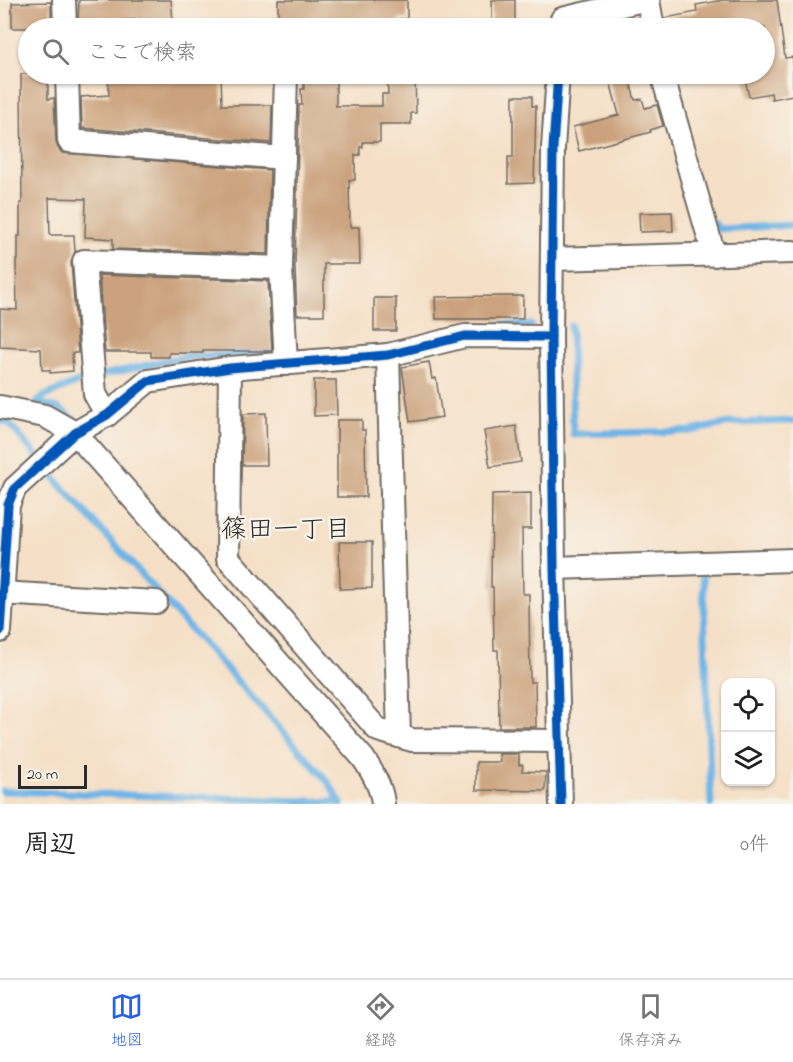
<!DOCTYPE html>
<html lang="ja">
<head>
<meta charset="utf-8">
<style>
  :root { --surface:#fff; --page:#f6f6f6; --text:#222; --muted:#767676; --line:#e0e0e0; --accent:#2563eb }
  body { margin:0; font-family:"Indie Flower","Klee One",sans-serif; background:var(--page); color:var(--text) }
  .controls { position:absolute; right:18px; bottom:18px; display:grid; overflow:hidden; border-radius:12px; box-shadow:0 2px 4px #0004 }
  .controls button { width:54px; height:54px; display:grid; place-items:center; padding:0; border:0; border-bottom:2px solid var(--line); background:var(--surface); color:var(--text); font:30px sans-serif }
  .scale { position:absolute; left:18px; bottom:15px; width:69px; box-sizing:border-box; padding-left:6px; border:3px solid #2b2b2b; border-top:0; font-size:16px; line-height:21px; white-space:nowrap; color:#2b2b2b; -webkit-text-stroke:4px #f7f3e8; paint-order:stroke }
  .list { margin:0; padding:0; list-style:none }
  h2 { display:flex; justify-content:space-between; align-items:center; height:78px; margin:0; padding:0 24px; font-size:26px }
  h2 small { font-size:20px; font-weight:400; color:var(--muted) }
  .icon { flex:none; width:33px; height:33px; fill:none; stroke:currentColor; stroke-width:2; stroke-linecap:round; stroke-linejoin:round }
  .map { position:relative; flex:none; width:793px; height:804px; overflow:hidden }
  .search { position:absolute; background:var(--surface); box-shadow:0 2px 4px #0004; left:18px; right:18px; top:18px; height:66px; display:flex; align-items:center; gap:15px; box-sizing:border-box; padding:0 21px; border-radius:33px; color:var(--muted); font-size:22px }
  .sheet { height:174px; background:var(--surface) }
  nav { display:flex; justify-content:space-around; align-items:center; box-sizing:border-box; height:84px; border-top:2px solid var(--line); background:var(--surface); font-size:16px; color:var(--muted) }
  nav a { display:grid; justify-items:center; gap:3px }
  nav .on { color:var(--accent) }
  .map>svg:first-child { display:block }
  .lines { fill:none; stroke-linecap:round; stroke-linejoin:round }
  .stream { stroke:#6fb5e6; stroke-width:7 }
  .building { fill:#cba27d }
  .minor-casing { stroke:#726a62; stroke-width:26 }
  .minor { stroke:#fff; stroke-width:22 }
  .cycleway-casing { stroke:#f7f3e8; stroke-width:13 }
  .cycleway { stroke:#0057b8; stroke-width:9 }
  .labels { text-anchor:middle; dominant-baseline:central; stroke-width:5; stroke-linejoin:round; paint-order:stroke }
  .neighbourhood-label { font-size:26px; fill:#2b2b2b; stroke:#f7f3e8 }
</style>
</head>
<body>
<div class="map">
<svg width="793" height="804" viewBox="0 0 793 804">
  <rect width="100%" height="100%" fill="#f7f3e8"/>
  <filter id="ink" filterUnits="userSpaceOnUse"><feTurbulence type="fractalNoise" baseFrequency=".0167" numOctaves="2"/><feDisplacementMap in="SourceGraphic" scale="12" xChannelSelector="R" yChannelSelector="G"/><feConvolveMatrix kernelMatrix="1 2 1 2 8 2 1 2 1" color-interpolation-filters="sRGB"/></filter>
  <filter id="wash" filterUnits="userSpaceOnUse"><feTurbulence type="fractalNoise" baseFrequency=".008" numOctaves="4" result="noise"/><feDisplacementMap in="SourceGraphic" scale="24" xChannelSelector="R" yChannelSelector="G"/><feGaussianBlur stdDeviation="1.35" result="paint"/><feColorMatrix in="noise" values="0 0 0 0 0 0 0 0 0 0 0 0 0 0 0 0 0 1.4 0 .05"/><feComposite in="paint" operator="in"/></filter>
  <g filter="url(#wash)">
    <rect width="100%" height="100%" fill="#f5e0c7"/>
    <g class="lines">
      <g class="stream">
        <polyline points="715,223 717,229 793,225"/>
        <polyline points="500,325 531,325"/>
        <polyline points="571,326 573,434 691,431 730,423 793,421"/>
        <polyline points="103,375 185,357 275,353"/>
        <polyline points="37,403 45,396 85,379"/>
        <polyline points="44,405 58,408 75,420"/>
        <polyline points="0,421 8,422 39,459"/>
        <polyline points="49,472 329,783 340,802"/>
        <polyline points="703,578 711,804"/>
        <polyline points="3,791 340,802 341,804"/>
      </g>
    </g>
    <g id="blocks">
      <g class="building">
        <polygon points="79,0 171,0 173,20 141,23 141,19 81,24 78,22"/>
        <polygon points="278,0 407,0 407,19 399,19 399,22 353,23 353,26 278,26"/>
        <rect x="492" y="0" width="23" height="26"/>
        <polygon points="723,0 777,0 785,58 793,57 793,95 772,99 771,93 749,97 744,74 765,74 765,28 666,28 665,18 697,12 696,5"/>
        <polygon points="51,2 51,22 45,22 46,28 12,28 12,3"/>
        <polygon points="21,74 48,74 48,99 54,98 56,142 58,148 62,153 270,170 268,254 113,249 113,239 85,237 86,199 49,198 50,235 74,235 75,252 71,262 78,353 72,353 73,371 50,373 50,370 42,370 41,349 0,347 0,309 17,310 16,260 18,260 18,236 20,236 20,203 22,203"/>
        <polygon points="119,74 221,74 222,105 272,105 271,143 82,128 81,97 109,95 108,76 119,76"/>
        <polygon points="304,74 336,74 336,106 382,106 382,94 388,94 387,74 415,74 416,113 411,113 411,124 380,124 380,142 363,142 363,147 360,147 360,155 355,155 355,180 349,180 350,227 359,227 360,264 324,264 324,315 297,315 295,268 299,105 302,105 301,89 304,89"/>
        <polygon points="608,74 628,74 635,100 642,99 645,108 657,105 663,126 650,130 651,132 579,151 573,127 619,115"/>
        <polygon points="513,96 532,96 532,106 536,106 534,183 508,184 508,157 513,157"/>
        <polygon points="672,212 673,231 640,232 639,213"/>
        <polygon points="99,275 268,281 272,351 203,351 203,353 169,353 169,357 151,357 151,352 105,352"/>
        <polygon points="502,296 523,296 523,319 436,319 435,297"/>
        <rect x="374" y="298" width="22" height="33"/>
        <polygon points="429,362 432,379 436,378 442,417 410,422 402,367"/>
        <polygon points="314,380 336,380 337,415 314,416"/>
        <polygon points="266,413 267,465 242,465 243,414"/>
        <polygon points="337,420 362,420 362,430 365,430 366,497 337,497"/>
        <polygon points="516,426 521,462 490,467 484,431"/>
        <polygon points="531,493 531,529 522,529 523,594 529,594 530,682 535,682 536,727 499,727 498,650 494,650 493,587 491,587 492,494"/>
        <polygon points="339,542 372,542 372,588 340,589"/>
        <polygon points="499,754 519,754 519,765 523,765 522,771 546,772 545,791 476,790 476,762 500,762"/>
      </g>
    </g>
  </g>
  <g filter="url(#ink)">
    <use href="#blocks" fill-opacity="0" stroke="#726a62" stroke-width="1.5"/>
    <g class="lines">
      <defs>
        <g id="minor">
          <polyline points="64,0 65,28"/>
          <polyline points="648,0 653,28"/>
          <polyline points="562,28 562,19 643,0"/>
          <polyline points="67,74 69,141 284,158"/>
          <polyline points="286,74 281,268 286,364"/>
          <polyline points="558,74 553,148 551,337 554,568 561,804"/>
          <polyline points="662,74 714,255"/>
          <polyline points="553,259 793,252"/>
          <polyline points="388,355 399,736"/>
          <polyline points="230,368 228,558 378,730 412,740 559,741"/>
          <path d="M0,407L45,416L75,433L363,758C372,771 382,788 383,804"/>
          <polyline points="107,415 95,394 84,261 281,268"/>
          <polyline points="554,568 793,560"/>
          <polyline points="0,593 156,602"/>
          <polyline points="0,631 8,505 15,488 75,433 107,415 148,381 230,368 388,355 465,336 551,337"/>
        </g>
      </defs>
      <use href="#minor" class="minor-casing"/>
      <use href="#minor" class="minor"/>
      <defs>
        <g id="cycleway">
          <polyline points="558,74 553,148 551,337 554,568 561,804"/>
          <polyline points="0,631 8,505 15,488 75,433 107,415 148,381 230,368 388,355 465,336 551,337"/>
        </g>
      </defs>
      <use href="#cycleway" class="cycleway-casing"/>
      <use href="#cycleway" class="cycleway"/>
    </g>
  </g>
  <g class="labels">
    <g class="neighbourhood-label">
      <text x="286" y="531">篠田一丁目</text>
    </g>
  </g>
</svg>
<div class="controls">
<button><svg class="icon" aria-label="locate" viewBox="0 0 24 24"><circle cx="12" cy="12" r="6"/><path d="M12 2v4M12 18v4M2 12h4M18 12h4"/></svg></button>
<button><svg class="icon" aria-label="layers" viewBox="0 0 24 24"><path d="M12 4l9 5-9 5-9-5zM3 14l9 5 9-5"/></svg></button>
</div>
<div class="scale">20 m</div>
<div class="search"><svg class="icon" aria-label="search" viewBox="0 0 24 24"><circle cx="10" cy="10" r="6"/><path d="M15 15l6 6"/></svg>ここで検索</div>
</div>
<section class="sheet">
<h2>周辺<small>0件</small></h2>
<ul class="list">
</ul>
</section>
<nav>
<a class="on"><svg class="icon" aria-label="map" viewBox="0 0 24 24"><path d="M3 6l6-2 6 2 6-2v14l-6 2-6-2-6 2zM9 4v14M15 6v14"/></svg>地図</a>
<a><svg class="icon" aria-label="directions" viewBox="0 0 24 24"><path d="M12 3l9 9-9 9-9-9zM9 14v-3h6M13 9l2 2-2 2"/></svg>経路</a>
<a><svg class="icon" aria-label="saved" viewBox="0 0 24 24"><path d="M7 4h10v16l-5-4-5 4z"/></svg>保存済み</a>
</nav>
</body>
</html>
